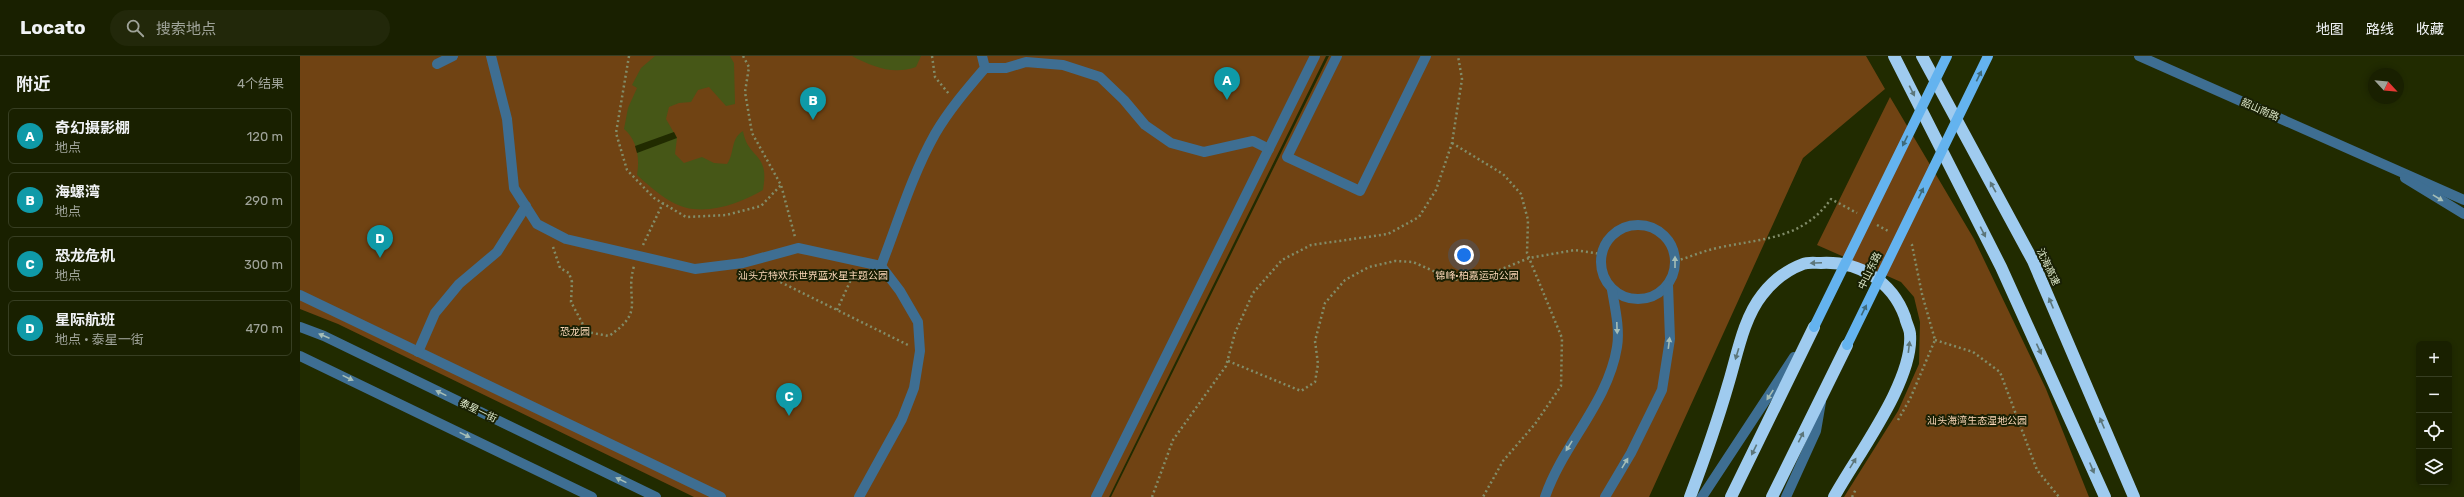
<!DOCTYPE html>
<html lang="zh">
<head>
<meta charset="utf-8">
<style>
  :root { --surface:#192000; --page:#22280a; --text:#f1f3f6; --muted:#9fa399; --line:#373e22; --accent:#ea580c }
  body { margin:0; font-family:Rubik,"Noto Sans SC",sans-serif; background:var(--page); color:var(--text) }
  .controls { position:absolute; right:12px; bottom:12px; display:grid; overflow:hidden; border-radius:6px; box-shadow:0 2px 6px #0003 }
  .controls button { width:36px; height:36px; display:grid; place-items:center; padding:0; border:0; border-bottom:1px solid var(--line); background:var(--surface); color:var(--text); font:20px sans-serif }
  .compass { position:absolute; left:2068px; top:12px; width:36px; height:36px; border-radius:50%; background:var(--surface); box-shadow:0 2px 6px #0003; rotate:116deg }
  .you { position:absolute; left:1164px; top:199px; width:14px; height:14px; margin:-10px; border:3px solid #fff; border-radius:50%; background:#1a73e8; box-shadow:0 0 0 6px #1a73e833 }
  .badge { display:grid; place-items:center; width:26px; height:26px; border-radius:50%; background:var(--accent); color:#fff; font-size:13px; font-weight:700 }
  .pin { position:absolute; translate:-50% -33px; filter:drop-shadow(0 1px 2px #0008) }
  .pin::after { content:''; position:absolute; top:21px; width:14px; height:12px; background:inherit; clip-path:polygon(0 0,100% 0,50% 100%) }
  .list { margin:0; padding:0; list-style:none }
  h2 { display:flex; justify-content:space-between; align-items:center; height:52px; margin:0; padding:0 16px; font-size:17px }
  h2 small { font-size:13px; font-weight:400; color:var(--muted) }
  .list li { display:grid; grid-template-columns:26px 1fr auto; gap:12px; align-items:center; box-sizing:border-box; height:56px; margin:0 8px 8px; padding:0 8px; border:1px solid var(--line); border-radius:6px }
  .list b { display:block; font-size:15px; white-space:nowrap }
  .list p { margin:0; font-size:13px; white-space:nowrap; color:var(--muted) }
  .list em { font-size:13px; font-style:normal; color:var(--muted) }
  .icon { flex:none; width:22px; height:22px; fill:none; stroke:currentColor; stroke-width:2; stroke-linecap:round; stroke-linejoin:round }
  .map { position:relative; flex:none; width:2164px; height:441px; overflow:hidden }
  header { display:flex; align-items:center; gap:24px; box-sizing:border-box; height:56px; padding:0 20px; background:var(--surface); border-bottom:1px solid var(--line) }
  header strong { font-size:19px }
  nav { display:flex; gap:22px; margin-inline-start:auto; font-size:14px }
  .search { width:280px; height:36px; background:var(--page); display:flex; align-items:center; gap:10px; box-sizing:border-box; padding:0 14px; border-radius:22px; color:var(--muted); font-size:15px }
  main { display:flex }
  aside { flex:1; background:var(--surface) }
  .map>svg:first-child { display:block }
  .green { fill:#704313 }
  .water { fill:#465717 }
  .pier { fill:#212b00 }
  .lines { fill:none; stroke-linecap:round; stroke-linejoin:round }
  .path { stroke:#828d69; stroke-width:2.5; stroke-dasharray:2 3; stroke-linecap:butt }
  .minor { stroke:#3e6e92; stroke-width:10 }
  .highway { stroke:#9fcbef; stroke-width:12 }
  .major-bridge { stroke:#64b3ef; stroke-width:10 }
  .oneway { fill:#3e6a7a }
  .oneway2 { fill:#5c767a }
  .oneway3 { fill:#a5bdb6 }
  .labels { text-anchor:middle; dominant-baseline:central; stroke-width:4; stroke-linejoin:round; paint-order:stroke }
  .street-label { font-size:10px; fill:#dce7c9; stroke:#192004 }
  .park-label { font-size:10px; fill:#fad7b8; stroke:#192004 }
</style>
</head>
<body>
<header>
<strong>Locato</strong>
<div class="search"><svg class="icon" aria-label="search" viewBox="0 0 24 24"><circle cx="10" cy="10" r="6"/><path d="M15 15l6 6"/></svg>搜索地点</div>
<nav><a>地图</a><a>路线</a><a>收藏</a></nav>
</header>
<main>
<aside>
<h2>附近<small>4个结果</small></h2>
<ul class="list">
<li><span class="badge" style="background:#0f9aa8">A</span><div><b>奇幻摄影棚</b><p>地点</p></div><em>120 m</em></li>
<li><span class="badge" style="background:#0f9aa8">B</span><div><b>海螺湾</b><p>地点</p></div><em>290 m</em></li>
<li><span class="badge" style="background:#0f9aa8">C</span><div><b>恐龙危机</b><p>地点</p></div><em>300 m</em></li>
<li><span class="badge" style="background:#0f9aa8">D</span><div><b>星际航班</b><p>地点 · 泰星一街</p></div><em>470 m</em></li>
</ul>
</aside>
<div class="map">
<svg width="2164" height="441" viewBox="0 0 2164 441">
  <rect width="100%" height="100%" fill="#212b00"/>
  <g class="green">
    <polygon points="0,0 1026,0 809,441 394,441 38,268 0,253"/>
    <polygon points="1029,0 1566,0 1585,33 1503,102 1349,441 811,441"/>
    <polygon points="1590,41 1674,183 1746,333 1789,441 1544,441 1598,355 1619,308 1620,266 1614,241 1601,226 1517,189"/>
  </g>
  <g class="water">
    <path d="M355,0H430L434,7L435,48L426,50L409,31L398,34L391,46L379,47L369,51L366,63L377,82L375,98L384,107L402,101L414,107L427,108C435,97 430,83 443,75C448,104 470,95 463,134C437,149 399,163 370,145C358,138 347,128 337,119C340,102 337,84 324,73L328,52L337,32L332,29L341,12Z"/>
    <path d="M552,0H621L616,11C593,19 573,11 552,0Z"/>
  </g>
  <polygon class="pier" points="374,76 377,82 337,97 335,90"/>
  <g class="lines">
    <g class="path">
      <polyline points="329,0 316,77 327,114 354,142 386,161 426,159 461,150 481,129"/>
      <polyline points="443,0 449,11 445,36 452,77 481,129 495,181"/>
      <polyline points="632,0 635,21 649,38"/>
      <polyline points="1152,87 1203,118 1221,138 1228,164 1227,197 1262,282 1261,330 1235,368 1203,405 1183,441"/>
      <polyline points="1577,169 1590,176"/>
      <polyline points="343,189 363,147"/>
      <path d="M253,191L260,212L269,217L272,226L271,246L287,276L309,280C347,254 324,245 334,210"/>
      <path d="M1376,205C1390,201 1403,195 1417,192C1462,182 1502,184 1531,143L1557,157"/>
      <polyline points="458,215 608,289"/>
      <polyline points="537,254 554,217"/>
      <polyline points="1635,284 1673,296 1700,316 1737,414 1759,441"/>
      <polyline points="928,305 1001,335 1015,326 1018,308 1015,285 1025,247 1045,224 1069,211 1095,205 1113,206 1154,224 1187,219 1229,202 1275,194 1301,198"/>
      <polyline points="1598,364 1610,343 1635,284 1622,238 1612,189 1610,187"/>
      <polyline points="852,441 873,384 926,310 935,277 953,237 982,204 1011,189 1088,178 1119,161 1136,134 1152,87 1162,23 1158,0"/>
      <polyline points="1552,441 1556,433"/>
    </g>
    <g class="minor">
      <polyline points="191,0 207,63 214,132 237,168 266,183 395,213 443,207 498,192 581,210 600,235 618,266 620,295 614,332 602,363 559,441"/>
      <polyline points="1037,0 987,101 1060,135 1126,0"/>
      <polyline points="1839,0 2164,144"/>
      <polyline points="137,8 153,0"/>
      <polyline points="685,12 706,12 726,6 763,9 800,21 824,44 845,69 871,87 904,96 953,85 969,93"/>
      <polyline points="2105,122 2164,158"/>
      <circle cx="1338" cy="206" r="37"/>
      <path d="M581,210C598,166 612,119 635,78C649,54 667,33 685,12L682,0"/>
      <polyline points="0,239 421,441"/>
      <polyline points="0,271 24,280 356,441"/>
      <polyline points="118,296 135,257 159,228 197,196 226,150"/>
      <polyline points="0,300 292,441"/>
      <polyline points="796,441 1015,0"/>
      <path d="M1245,441C1263,388 1308,347 1317,291C1320,273 1315,252 1312,234"/>
      <polyline points="1305,441 1331,397 1362,334 1370,283 1368,229"/>
      <polyline points="1402,441 1494,301"/>
      <polyline points="1486,441 1516,375 1521,346"/>
    </g>
    <g class="highway">
      <polyline points="1594,0 1701,211 1805,441"/>
      <polyline points="1622,0 1733,205 1834,441"/>
      <path d="M1390,441C1404,404 1417,367 1428,329C1437,300 1443,263 1462,239C1472,226 1487,214 1503,208C1508,206 1515,207 1521,207C1559,205 1592,225 1605,261C1606,267 1610,273 1610,278C1614,325 1557,399 1534,441"/>
      <polyline points="1431,441 1514,271"/>
      <polyline points="1472,441 1547,289"/>
    </g>
    <g class="major-bridge">
      <polyline points="1514,271 1647,0"/>
      <polyline points="1547,289 1688,0"/>
    </g>
  </g>
  <defs><path id="oneway-solid" d="M-6-.8H1V-3.2L6.5 0L1 3.2V.8H-6Z"/></defs>
  <g class="oneway">
    <use href="#oneway-solid" transform="translate(1679 20) rotate(-64)"/>
    <use href="#oneway-solid" transform="translate(1605 85) rotate(116)"/>
    <use href="#oneway-solid" transform="translate(1621 137) rotate(-64)"/>
    <use href="#oneway-solid" transform="translate(1564 254) rotate(-64)"/>
  </g>
  <g class="oneway2">
    <use href="#oneway-solid" transform="translate(1612 35) rotate(63)"/>
    <use href="#oneway-solid" transform="translate(1693 131) rotate(-119)"/>
    <use href="#oneway-solid" transform="translate(1683 176) rotate(63)"/>
    <use href="#oneway-solid" transform="translate(1516 207) rotate(177)"/>
    <use href="#oneway-solid" transform="translate(1751 247) rotate(-113)"/>
    <use href="#oneway-solid" transform="translate(1609 291) rotate(-83)"/>
    <use href="#oneway-solid" transform="translate(1739 293) rotate(65)"/>
    <use href="#oneway-solid" transform="translate(1437 298) rotate(107)"/>
    <use href="#oneway-solid" transform="translate(1802 367) rotate(-113)"/>
    <use href="#oneway-solid" transform="translate(1501 381) rotate(-64)"/>
    <use href="#oneway-solid" transform="translate(1454 394) rotate(116)"/>
    <use href="#oneway-solid" transform="translate(1553 407) rotate(-58)"/>
    <use href="#oneway-solid" transform="translate(1792 412) rotate(67)"/>
  </g>
  <g class="oneway3">
    <use href="#oneway-solid" transform="translate(2138 142) rotate(31)"/>
    <use href="#oneway-solid" transform="translate(1375 206) rotate(-90)"/>
    <use href="#oneway-solid" transform="translate(1317 272) rotate(88)"/>
    <use href="#oneway-solid" transform="translate(24 280) rotate(-157)"/>
    <use href="#oneway-solid" transform="translate(1369 287) rotate(-83)"/>
    <use href="#oneway-solid" transform="translate(48 322) rotate(26)"/>
    <use href="#oneway-solid" transform="translate(141 337) rotate(-154)"/>
    <use href="#oneway-solid" transform="translate(1470 339) rotate(123)"/>
    <use href="#oneway-solid" transform="translate(165 379) rotate(26)"/>
    <use href="#oneway-solid" transform="translate(1269 390) rotate(122)"/>
    <use href="#oneway-solid" transform="translate(1325 407) rotate(-59)"/>
    <use href="#oneway-solid" transform="translate(321 424) rotate(-154)"/>
  </g>
  <g class="labels">
    <g class="street-label">
      <text transform="translate(1960 54) rotate(24)">韶山南路</text>
      <text transform="translate(1748 211) rotate(65)">沈海高速</text>
      <text transform="translate(1570 215) rotate(-64)">中山东路</text>
      <text transform="translate(178 355) rotate(26)">泰星一街</text>
    </g>
    <g class="park-label">
      <text x="513" y="220">汕头方特欢乐世界蓝水星主题公园</text>
      <text x="1177" y="220">锦峰·柏嘉运动公园</text>
      <text x="275" y="276">恐龙园</text>
      <text x="1677" y="365">汕头海湾生态湿地公园</text>
    </g>
  </g>
</svg>
<div class="controls">
<button>+</button>
<button>−</button>
<button><svg class="icon" aria-label="locate" viewBox="0 0 24 24"><circle cx="12" cy="12" r="6"/><path d="M12 2v4M12 18v4M2 12h4M18 12h4"/></svg></button>
<button><svg class="icon" aria-label="layers" viewBox="0 0 24 24"><path d="M12 4l9 5-9 5-9-5zM3 14l9 5 9-5"/></svg></button>
</div>
<svg class="compass" viewBox="-18 -18 36 36"><path d="M0-13l5 13h-10z" fill="#e53935"/><path d="M0 13l5-13h-10z" fill="#9fa399"/></svg>
<div class="you"></div>
<div class="pin badge" style="left:927px;top:44px;background:#0f9aa8">A</div>
<div class="pin badge" style="left:513px;top:64px;background:#0f9aa8">B</div>
<div class="pin badge" style="left:489px;top:360px;background:#0f9aa8">C</div>
<div class="pin badge" style="left:80px;top:202px;background:#0f9aa8">D</div>
</div>
</main>
</body>
</html>
